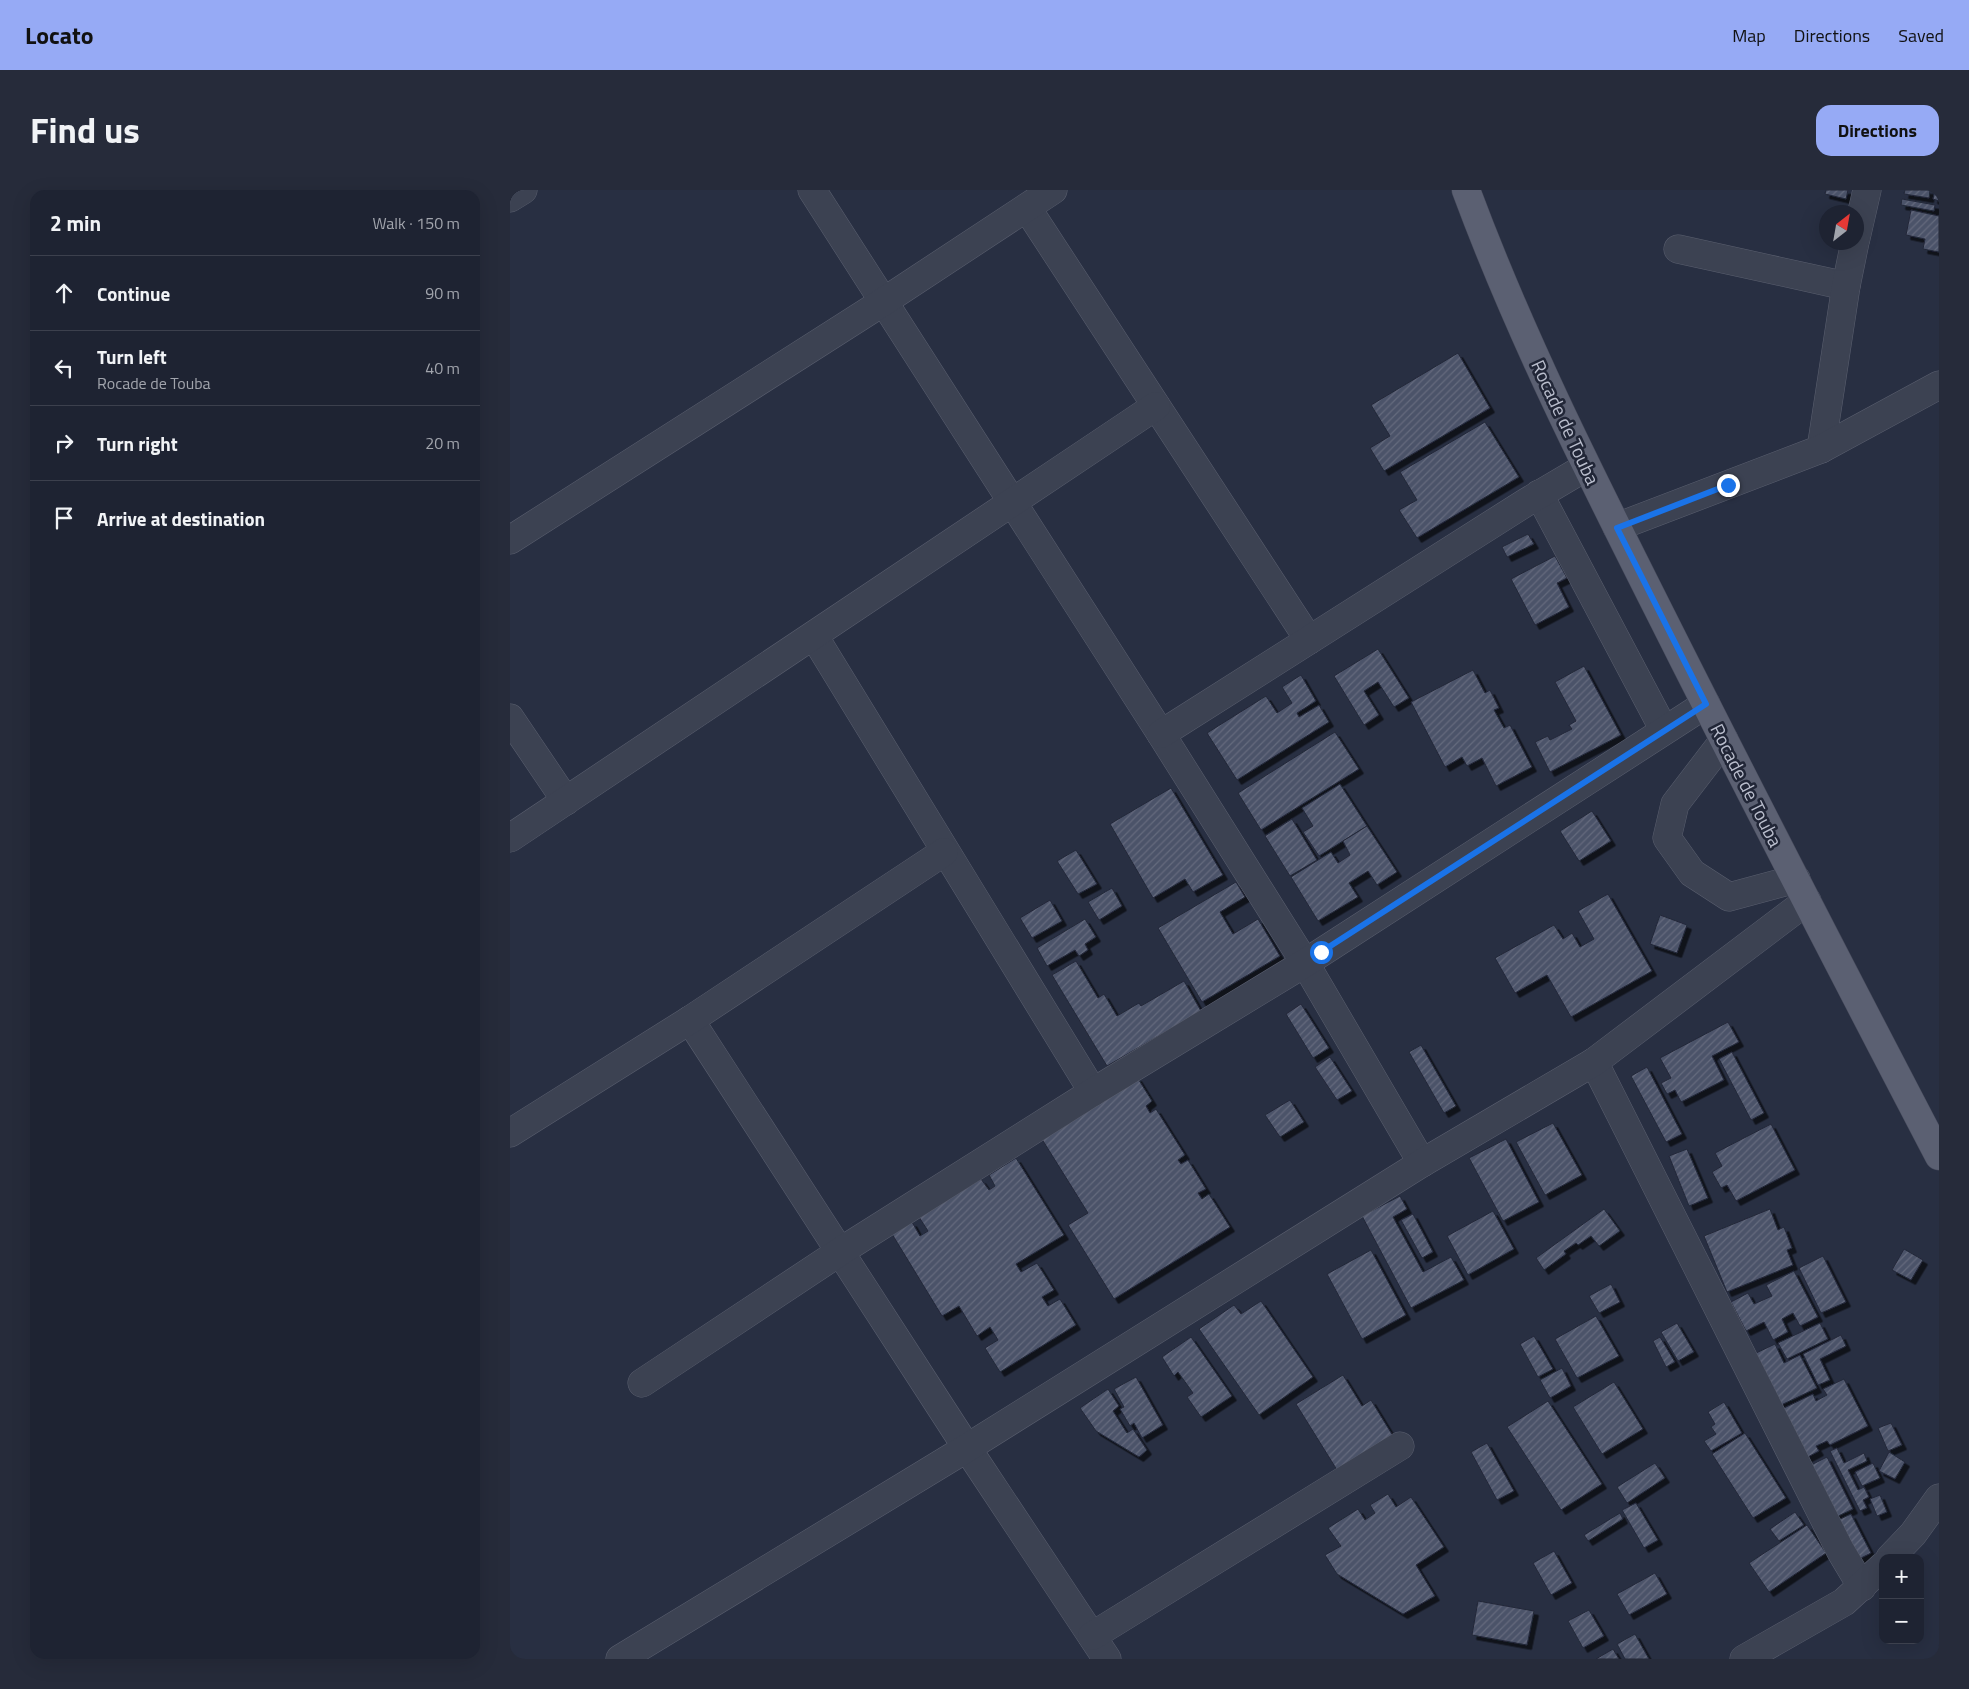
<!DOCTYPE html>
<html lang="en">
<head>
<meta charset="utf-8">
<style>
  :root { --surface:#1e2332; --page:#262b3a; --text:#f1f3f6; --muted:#a1a4ac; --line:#3c404d; --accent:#96aaf5 }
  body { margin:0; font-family:"Titillium Web",sans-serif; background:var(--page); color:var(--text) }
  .controls { position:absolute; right:15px; bottom:15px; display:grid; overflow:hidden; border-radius:10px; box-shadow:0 5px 20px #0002 }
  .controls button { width:45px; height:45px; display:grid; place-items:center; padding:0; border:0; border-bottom:1px solid var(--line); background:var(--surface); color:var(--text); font:25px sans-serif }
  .compass { position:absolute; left:1309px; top:15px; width:45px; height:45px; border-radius:50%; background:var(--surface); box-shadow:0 5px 20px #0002; rotate:31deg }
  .stop { position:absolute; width:15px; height:15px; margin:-11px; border:4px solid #1a73e8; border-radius:50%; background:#fff }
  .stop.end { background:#1a73e8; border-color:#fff; box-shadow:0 1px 5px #0008 }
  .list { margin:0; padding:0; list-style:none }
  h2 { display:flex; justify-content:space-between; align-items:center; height:65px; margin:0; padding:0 20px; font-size:21px }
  h2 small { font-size:16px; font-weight:400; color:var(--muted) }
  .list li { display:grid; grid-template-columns:32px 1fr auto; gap:15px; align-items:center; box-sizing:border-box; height:75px; padding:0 20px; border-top:1px solid var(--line) }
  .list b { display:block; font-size:19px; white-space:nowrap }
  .list p { margin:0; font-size:16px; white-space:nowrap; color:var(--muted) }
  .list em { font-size:16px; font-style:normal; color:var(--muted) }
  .icon { flex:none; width:28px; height:28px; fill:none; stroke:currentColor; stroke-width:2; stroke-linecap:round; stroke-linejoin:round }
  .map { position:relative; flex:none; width:1429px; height:1469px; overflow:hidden; border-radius:15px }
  header { display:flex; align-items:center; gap:30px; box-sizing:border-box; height:70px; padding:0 25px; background:var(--accent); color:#111 }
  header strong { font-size:24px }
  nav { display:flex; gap:28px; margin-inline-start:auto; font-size:18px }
  .intro { display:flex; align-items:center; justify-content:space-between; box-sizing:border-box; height:120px; padding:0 30px }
  h1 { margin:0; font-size:35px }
  .button { padding:12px 22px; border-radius:15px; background:var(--accent); color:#111; font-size:18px; font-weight:700 }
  main { display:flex; gap:30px; padding:0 30px }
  aside { flex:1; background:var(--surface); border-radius:15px; box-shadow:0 5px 20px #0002 }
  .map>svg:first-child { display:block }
  .building { fill:url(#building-hatch); stroke:#232839; filter:url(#shadow) }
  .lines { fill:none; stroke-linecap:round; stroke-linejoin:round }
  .minor-casing { stroke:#5a5f6f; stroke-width:29 }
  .major-casing { stroke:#464a5b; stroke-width:29 }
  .minor { stroke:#3c4252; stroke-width:28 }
  .major { stroke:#5b6072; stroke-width:28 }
  .route { stroke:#1a73e8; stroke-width:6 }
  .labels { text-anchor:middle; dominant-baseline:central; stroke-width:5; stroke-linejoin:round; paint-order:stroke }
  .street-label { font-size:19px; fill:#b9bdcc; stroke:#212637 }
</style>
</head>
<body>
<header>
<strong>Locato</strong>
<nav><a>Map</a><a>Directions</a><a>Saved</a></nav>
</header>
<div class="intro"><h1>Find us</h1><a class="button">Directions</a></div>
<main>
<aside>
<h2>2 min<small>Walk · 150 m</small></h2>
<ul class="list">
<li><svg class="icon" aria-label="ahead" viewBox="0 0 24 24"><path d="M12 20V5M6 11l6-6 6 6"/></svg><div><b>Continue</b></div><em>90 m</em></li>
<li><svg class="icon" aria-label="left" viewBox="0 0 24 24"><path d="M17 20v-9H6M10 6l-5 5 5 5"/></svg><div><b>Turn left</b><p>Rocade de Touba</p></div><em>40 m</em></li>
<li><svg class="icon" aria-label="right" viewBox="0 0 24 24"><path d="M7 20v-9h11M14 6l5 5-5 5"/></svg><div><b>Turn right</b></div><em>20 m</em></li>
<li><svg class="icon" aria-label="arrive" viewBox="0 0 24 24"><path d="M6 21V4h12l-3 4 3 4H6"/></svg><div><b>Arrive at destination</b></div></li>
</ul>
</aside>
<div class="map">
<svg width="1429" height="1469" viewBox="0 0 1429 1469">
  <defs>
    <pattern id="building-hatch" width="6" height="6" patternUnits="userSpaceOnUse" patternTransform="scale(1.25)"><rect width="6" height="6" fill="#4c5369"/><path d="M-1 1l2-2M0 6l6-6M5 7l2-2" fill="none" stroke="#646a7d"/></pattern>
    <filter id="shadow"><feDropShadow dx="4.5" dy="4.5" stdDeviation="0" flood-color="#0009"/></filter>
  </defs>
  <rect width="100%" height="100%" fill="#282f42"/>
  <g class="building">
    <polygon points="1316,0 1338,0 1336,9 1315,4"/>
    <polygon points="1395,0 1420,0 1419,8 1394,4"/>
    <polygon points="1425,0 1429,0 1429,11 1423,9"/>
    <polygon points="1392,9 1425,15 1424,21 1391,15"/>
    <polygon points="1401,20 1429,26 1429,62 1413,59 1415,49 1396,45"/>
    <polygon points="948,163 980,218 874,281 860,258 880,246 861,215"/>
    <polygon points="975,232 1009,287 907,348 889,320 907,310 890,282"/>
    <polygon points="1018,344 1024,354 997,367 992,357"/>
    <polygon points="1045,366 1057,388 1047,393 1059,417 1025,435 1001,389"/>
    <polygon points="868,459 899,508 884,517 868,492 854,501 869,525 854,535 824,486"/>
    <polygon points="1074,476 1111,545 1040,582 1025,552 1038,546 1040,550 1062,539 1059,535 1066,531 1045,492"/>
    <polygon points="963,480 975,503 980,500 989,518 984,520 994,538 1000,535 1022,577 986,596 972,568 957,576 952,567 935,577 901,512"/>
    <polygon points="791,485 806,511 787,523 789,527 809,515 819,532 727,590 697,543 756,506 767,523 782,513 772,497"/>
    <polygon points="825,542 849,579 751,640 728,603"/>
    <polygon points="830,594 857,636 809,666 793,642 803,636 792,618"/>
    <polygon points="661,598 713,685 683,702 675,689 643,708 600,634"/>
    <polygon points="1082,621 1101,651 1069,671 1050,641"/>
    <polygon points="782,629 807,670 780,686 755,646"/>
    <polygon points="857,636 887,682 867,695 858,681 839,693 848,707 808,731 781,687 821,662 828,673 840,665 833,651"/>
    <polygon points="566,660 587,694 568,704 547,671"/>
    <polygon points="726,692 735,707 710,722 723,744 748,729 770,766 692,812 648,738"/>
    <polygon points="602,698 612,716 589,730 578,712"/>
    <polygon points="1098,704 1142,781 1061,827 1037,785 1005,803 985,768 1044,735 1053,749 1062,743 1070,757 1084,749 1068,721"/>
    <polygon points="540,710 552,731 522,748 510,728"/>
    <polygon points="1150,725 1177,735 1167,763 1140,754"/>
    <polygon points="575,729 586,747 575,754 578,760 569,766 565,760 537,776 527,758"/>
    <polygon points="566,771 588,808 594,804 607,826 629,813 631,816 674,791 691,821 597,876 542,785"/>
    <polygon points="791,814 819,858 803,868 776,824"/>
    <polygon points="1218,832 1229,852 1202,866 1214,890 1171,912 1165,900 1157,904 1151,893 1161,888 1150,868"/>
    <polygon points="911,855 946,916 934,923 899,862"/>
    <polygon points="1222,862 1254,923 1241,930 1209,869"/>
    <polygon points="820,867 842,901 827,910 805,877"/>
    <polygon points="1137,877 1172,944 1156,952 1121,886"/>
    <polygon points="627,887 642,911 636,916 640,923 646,919 675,965 668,970 671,974 678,970 696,999 688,1003 692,1009 699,1004 720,1037 604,1109 558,1035 578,1023 530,946"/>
    <polygon points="780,910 794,932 770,947 755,925"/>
    <polygon points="1043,933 1072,985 1035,1005 1006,952"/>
    <polygon points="1261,934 1285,980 1226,1011 1217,995 1211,998 1202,982 1212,976 1205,963"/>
    <polygon points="996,949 1029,1012 993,1031 959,968"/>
    <polygon points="1177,959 1198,1008 1179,1016 1159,966"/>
    <polygon points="506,968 554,1045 506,1074 511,1082 527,1073 544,1100 532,1107 538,1116 550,1109 566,1135 490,1182 475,1158 488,1150 480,1137 467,1146 449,1116 432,1126 382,1044 402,1032 410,1046 418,1041 409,1027 471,989 479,1000 485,996 479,985"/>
    <polygon points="890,1006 897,1019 883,1027 913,1082 941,1067 954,1090 901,1118 852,1026"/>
    <polygon points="1094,1019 1110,1041 1089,1056 1081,1046 1068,1055 1066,1053 1054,1061 1056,1064 1034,1080 1026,1068"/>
    <polygon points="1260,1019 1268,1040 1274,1037 1282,1058 1277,1060 1283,1075 1217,1102 1194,1046"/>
    <polygon points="983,1021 1004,1059 958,1085 937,1046"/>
    <polygon points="903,1024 923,1062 912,1068 891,1030"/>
    <polygon points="1394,1059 1413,1070 1401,1090 1382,1080"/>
    <polygon points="861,1060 896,1125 852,1149 817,1084"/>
    <polygon points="1313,1066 1336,1112 1311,1123 1289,1078"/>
    <polygon points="1284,1081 1308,1127 1290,1136 1283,1123 1272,1129 1278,1142 1263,1150 1254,1132 1236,1141 1221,1112 1238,1103 1244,1114 1262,1106 1256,1095"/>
    <polygon points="1101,1094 1110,1112 1089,1123 1079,1106"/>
    <polygon points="751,1111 803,1187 749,1225 689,1139 724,1115 731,1124"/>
    <polygon points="1086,1126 1109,1166 1067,1188 1045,1149"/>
    <polygon points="1167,1133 1184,1162 1168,1171 1151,1142"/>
    <polygon points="1310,1133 1318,1149 1277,1169 1268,1153"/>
    <polygon points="1331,1145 1336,1156 1310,1169 1320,1190 1308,1195 1293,1164"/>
    <polygon points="1024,1146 1043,1179 1028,1187 1010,1154"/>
    <polygon points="681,1147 722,1206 691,1227 677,1207 683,1203 668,1182 664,1186 652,1167"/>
    <polygon points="1150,1147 1165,1172 1156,1177 1143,1151"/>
    <polygon points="1265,1154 1274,1173 1290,1165 1307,1198 1269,1216 1244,1164"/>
    <polygon points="1052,1178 1061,1196 1040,1208 1030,1190"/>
    <polygon points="833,1185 852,1216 861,1210 883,1246 827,1280 786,1214"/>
    <polygon points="626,1187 653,1235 632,1248 624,1233 620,1236 610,1219 614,1217 604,1199"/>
    <polygon points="1334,1189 1358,1236 1320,1255 1317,1251 1306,1256 1309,1261 1296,1268 1272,1219 1303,1204 1306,1211 1317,1205 1313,1199"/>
    <polygon points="1104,1192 1133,1239 1092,1264 1063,1217"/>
    <polygon points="598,1199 609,1216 603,1221 617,1243 623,1239 637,1260 629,1267 586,1241 570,1218"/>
    <polygon points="1038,1211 1092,1294 1051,1320 997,1237"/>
    <polygon points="1214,1212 1232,1243 1201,1261 1194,1251 1206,1244 1201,1237 1205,1234 1198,1222"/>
    <polygon points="1381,1233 1392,1255 1378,1261 1368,1238"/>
    <polygon points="1235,1243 1276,1308 1243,1328 1202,1264"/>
    <polygon points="977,1253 1004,1301 987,1310 961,1262"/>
    <polygon points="1327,1258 1334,1273 1354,1263 1357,1271 1338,1280 1348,1300 1354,1297 1359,1307 1353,1310 1357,1318 1350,1321 1320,1261"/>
    <polygon points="1379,1262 1395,1272 1385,1289 1369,1281"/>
    <polygon points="1317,1267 1343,1319 1324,1328 1299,1276"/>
    <polygon points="1145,1273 1155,1288 1117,1313 1107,1297"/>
    <polygon points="1363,1273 1370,1288 1352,1296 1345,1282"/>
    <polygon points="878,1304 886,1317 901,1307 934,1357 906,1375 925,1406 893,1424 827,1384 815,1365 831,1356 818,1338 848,1319 855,1330 865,1323 860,1315"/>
    <polygon points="1370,1305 1377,1322 1367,1326 1360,1309"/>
    <polygon points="1126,1313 1148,1350 1134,1358 1112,1320"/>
    <polygon points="1285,1322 1294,1335 1269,1351 1260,1339"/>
    <polygon points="1110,1323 1113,1329 1078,1351 1074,1345"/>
    <polygon points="1341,1324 1361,1363 1345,1371 1326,1331"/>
    <polygon points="1297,1335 1316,1363 1259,1402 1239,1373"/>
    <polygon points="1044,1361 1062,1393 1041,1405 1023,1373"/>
    <polygon points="1145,1383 1157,1404 1119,1425 1107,1404"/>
    <polygon points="968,1411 1024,1421 1017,1455 962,1445"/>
    <polygon points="1079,1420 1094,1446 1073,1458 1058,1431"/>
    <polygon points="1125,1444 1139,1469 1115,1469 1107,1454"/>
    <polygon points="1103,1459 1109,1469 1086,1469"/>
  </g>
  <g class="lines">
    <defs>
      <g id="minor">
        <polyline points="302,0 651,544 795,773 912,973"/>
        <polyline points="0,8 13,0"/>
        <polyline points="517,18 799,450"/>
        <polyline points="1346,48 1357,0"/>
        <polyline points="1168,59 1336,96"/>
        <polyline points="1311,259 1336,96 1345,52"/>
        <polyline points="1029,304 1154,540"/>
        <polyline points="1107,337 1311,259 1429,195"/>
        <polyline points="0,350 373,112 543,0"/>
        <polyline points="304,446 583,902"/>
        <polyline points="0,528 56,611"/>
        <polyline points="651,544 1015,313 1076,277"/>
        <polyline points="1214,550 1165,614 1157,648 1182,683 1219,707 1286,689"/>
        <polyline points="0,648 646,216"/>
        <polyline points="180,830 457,1258 597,1469"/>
        <polyline points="1084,872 1330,1360 1352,1397"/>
        <polyline points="0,943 180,830 434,662"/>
        <polyline points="132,1193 331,1061 583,902 795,773 1196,514"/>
        <polyline points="1380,1368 1403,1344 1429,1308"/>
        <polyline points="582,1446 890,1256"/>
        <polyline points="110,1469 457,1258 912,973 1084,872 1297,711"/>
        <polyline points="1234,1469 1334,1412 1373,1376"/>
      </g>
      <path id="major" d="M956,0C1012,151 1085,294 1157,437C1246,614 1337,790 1429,966"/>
    </defs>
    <use href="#minor" class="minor-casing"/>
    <use href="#major" class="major-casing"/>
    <use href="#minor" class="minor"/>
    <use href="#major" class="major"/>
  </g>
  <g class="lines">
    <polyline class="route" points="811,762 1196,514 1107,338 1218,295"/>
  </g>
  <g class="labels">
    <g class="street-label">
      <text transform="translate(1056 232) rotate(65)">Rocade de Touba</text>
      <text transform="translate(1237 595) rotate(63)">Rocade de Touba</text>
    </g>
  </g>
</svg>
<div class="controls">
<button>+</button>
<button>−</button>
</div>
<svg class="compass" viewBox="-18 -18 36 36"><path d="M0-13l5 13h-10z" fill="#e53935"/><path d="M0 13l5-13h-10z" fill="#a1a4ac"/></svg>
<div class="stop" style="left:811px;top:762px"></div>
<div class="stop end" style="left:1218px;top:295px"></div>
</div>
</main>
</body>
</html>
